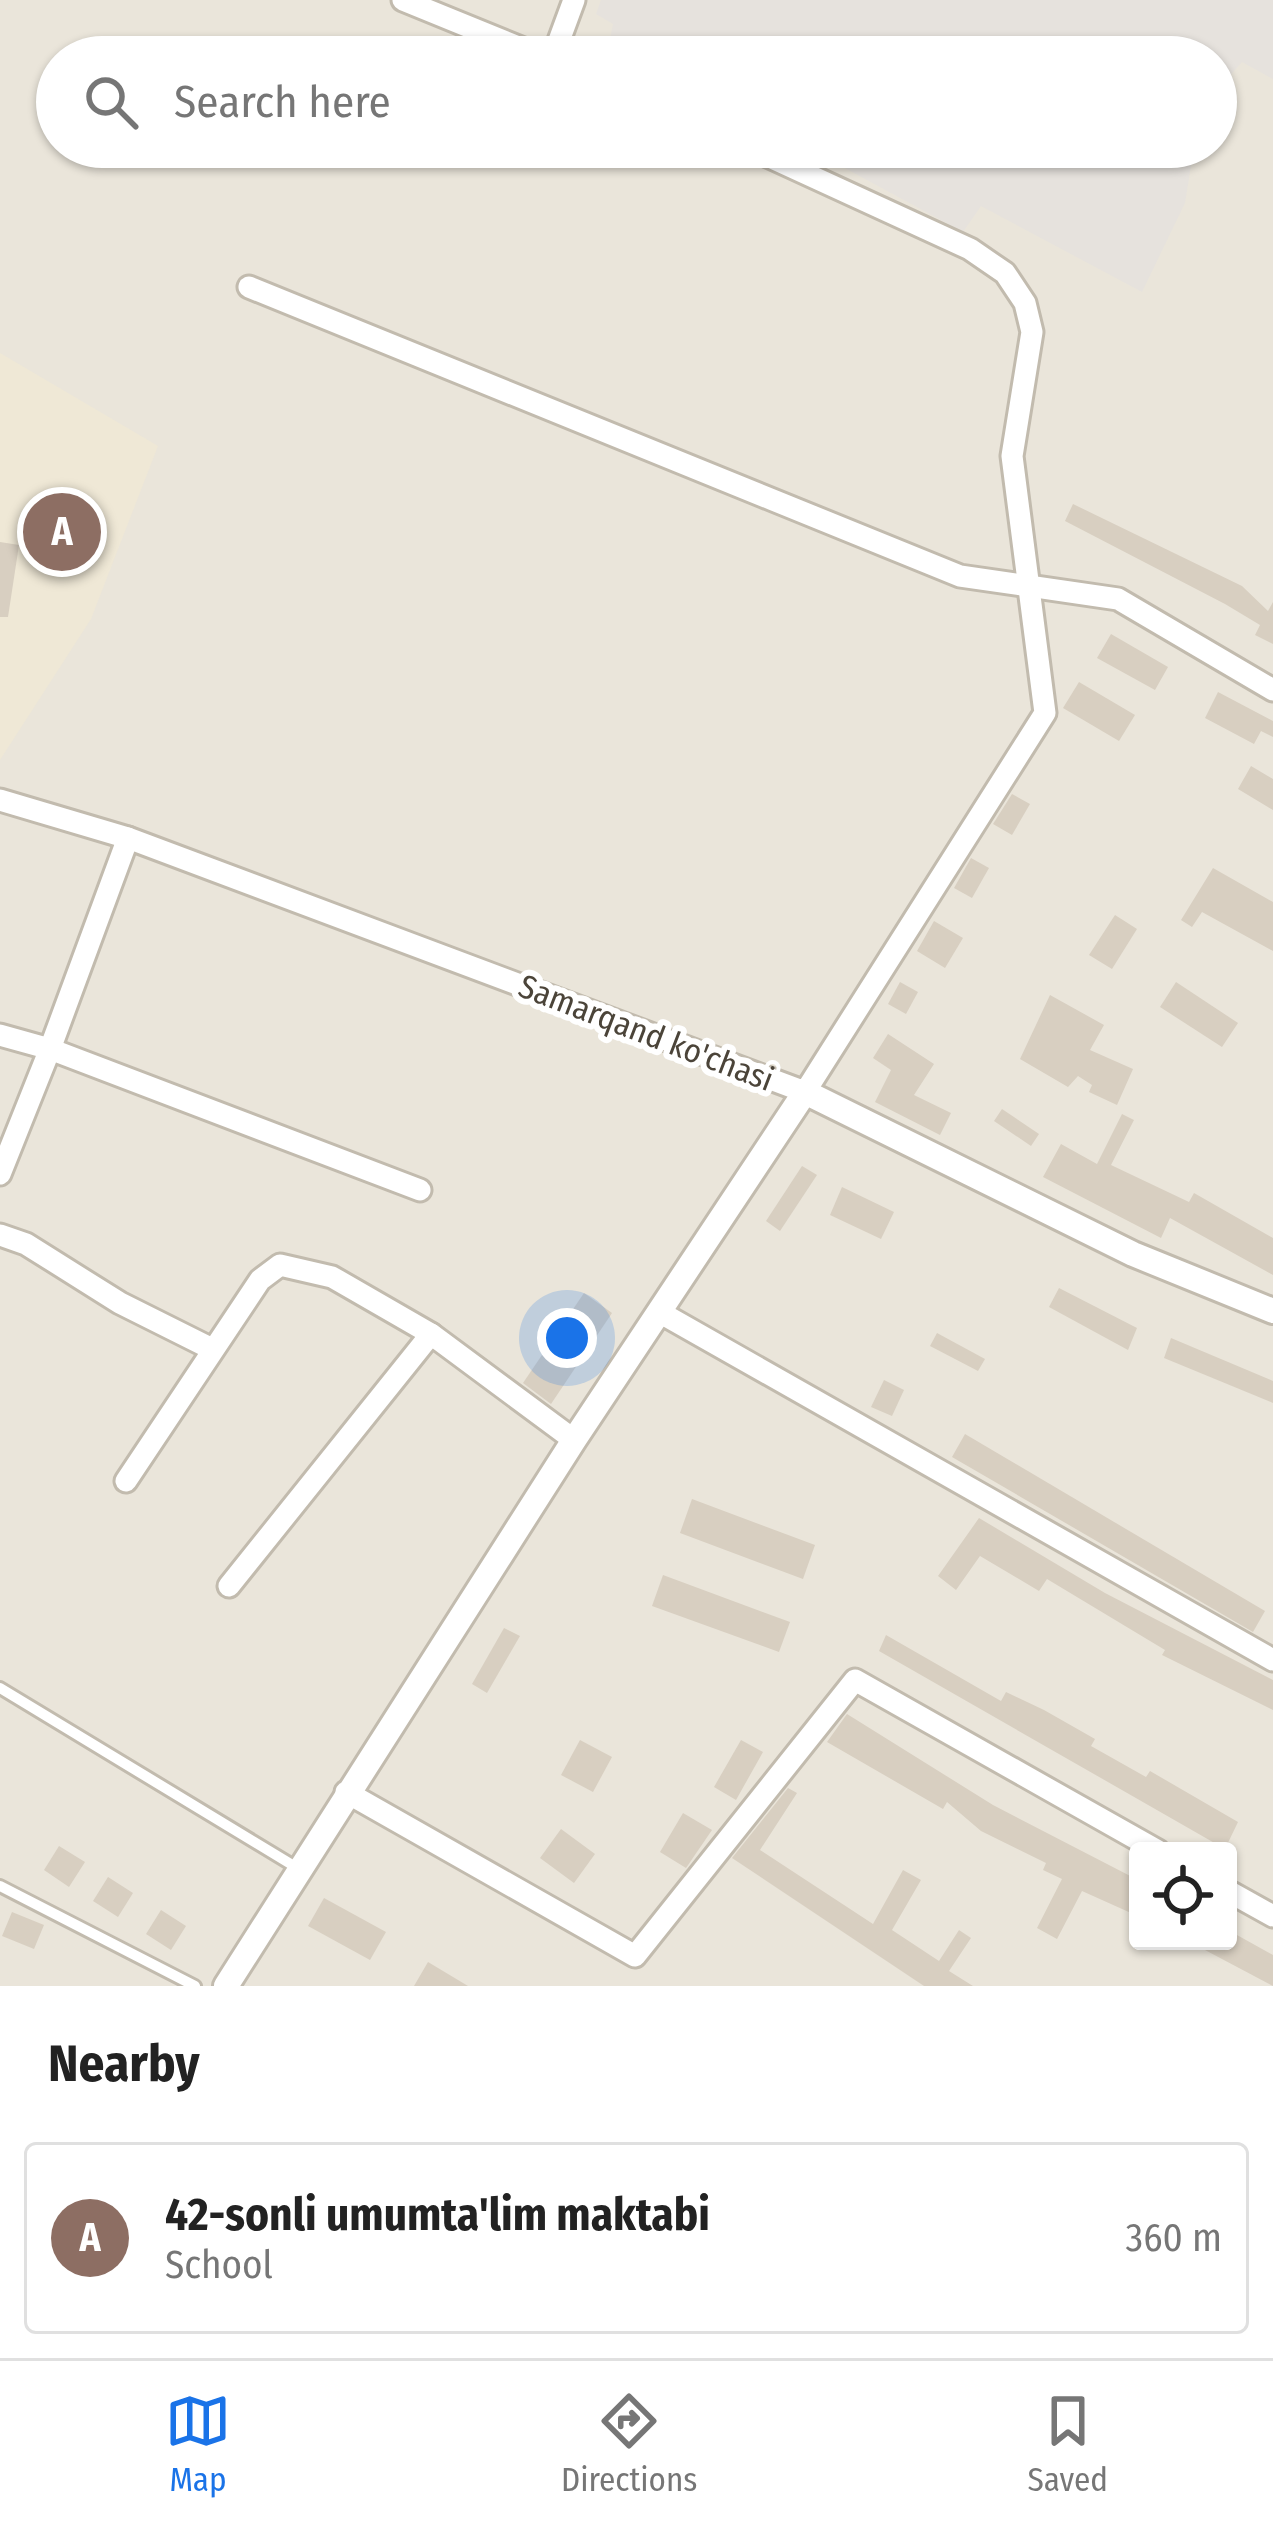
<!DOCTYPE html>
<html lang="en">
<head>
<meta charset="utf-8">
<style>
  :root { --surface:#fff; --page:#f2f2f2; --text:#222; --muted:#767676; --line:#e0e0e0; --accent:#1a73e8 }
  body { margin:0; font-family:"Fira Sans Condensed",sans-serif; background:var(--page); color:var(--text) }
  .controls { position:absolute; right:36px; bottom:36px; display:grid; overflow:hidden; border-radius:12px; box-shadow:0 3px 9px #0004 }
  .controls button { width:108px; height:108px; display:grid; place-items:center; padding:0; border:0; border-bottom:3px solid var(--line); background:var(--surface); color:var(--text); font:60px sans-serif }
  .you { position:absolute; left:567px; top:1338px; width:42px; height:42px; margin:-30px; border:9px solid #fff; border-radius:50%; background:#1a73e8; box-shadow:0 0 0 18px #1a73e833 }
  .badge { display:grid; place-items:center; width:78px; height:78px; border-radius:50%; background:var(--accent); color:#fff; font-size:39px; font-weight:700 }
  .pin { position:absolute; translate:-50% -50%; border:6px solid #fff; box-shadow:0 3px 12px #0006 }
  .list { margin:0; padding:0; list-style:none }
  h2 { display:flex; justify-content:space-between; align-items:center; height:156px; margin:0; padding:0 48px; font-size:51px }
  h2 small { font-size:39px; font-weight:400; color:var(--muted) }
  .list li { display:grid; grid-template-columns:78px 1fr auto; gap:36px; align-items:center; box-sizing:border-box; height:192px; margin:0 24px 24px; padding:0 24px; border:3px solid var(--line); border-radius:12px }
  .list b { display:block; font-size:45px; white-space:nowrap }
  .list p { margin:0; font-size:39px; white-space:nowrap; color:var(--muted) }
  .list em { font-size:39px; font-style:normal; color:var(--muted) }
  .icon { flex:none; width:66px; height:66px; fill:none; stroke:currentColor; stroke-width:2; stroke-linecap:round; stroke-linejoin:round }
  .map { position:relative; flex:none; width:1273px; height:1986px; overflow:hidden }
  .search { position:absolute; background:var(--surface); box-shadow:0 3px 9px #0004; left:36px; right:36px; top:36px; height:132px; display:flex; align-items:center; gap:30px; box-sizing:border-box; padding:0 42px; border-radius:66px; color:var(--muted); font-size:45px }
  .sheet { height:372px; background:var(--surface) }
  nav { display:flex; justify-content:space-around; align-items:center; box-sizing:border-box; height:168px; border-top:3px solid var(--line); background:var(--surface); font-size:33px; color:var(--muted) }
  nav a { display:grid; justify-items:center; gap:6px }
  nav .on { color:var(--accent) }
  .map>svg:first-child { display:block }
  .residential { fill:#eae5da; fill-rule:evenodd }
  .industrial { fill:#e6e2dd }
  .education { fill:#efe8d6 }
  .building { fill:#d8cfc1 }
  .lines { fill:none; stroke-linecap:round; stroke-linejoin:round }
  .service-casing { stroke:#c2bbae; stroke-width:16 }
  .minor-casing { stroke:#c2bbae; stroke-width:27 }
  .tertiary-casing { stroke:#c2bbae; stroke-width:30 }
  .service { stroke:#fff; stroke-width:10 }
  .minor { stroke:#fff; stroke-width:21 }
  .tertiary { stroke:#fff; stroke-width:24 }
  .labels { text-anchor:middle; dominant-baseline:central; stroke-width:12; stroke-linejoin:round; paint-order:stroke }
  .street-label { font-size:33px; fill:#4b4439; stroke:#fff }
</style>
</head>
<body>
<div class="map">
<svg width="1273" height="1986" viewBox="0 0 1273 1986">
  <rect width="100%" height="100%" fill="#f6f3ec"/>
  <path class="residential" d="M0,0H1273V1986H0ZM57,57H1216V147H57ZM1138,1851H1228V1941H1138Z"/>
  <g class="industrial">
    <polygon points="601,0 1273,0 1273,79 1242,62 1216,91 1216,57 623,57 608,50 613,24 596,14"/>
    <polygon points="806,147 1194,147 1185,203 1142,292 981,206 963,232"/>
  </g>
  <polygon class="education" points="0,353 158,446 91,619 0,760"/>
  <g class="building">
    <polygon points="1073,504 1242,586 1268,611 1273,602 1273,644 1255,635 1260,625 1225,604 1065,521"/>
    <polygon points="0,542 19,545 8,617 0,617"/>
    <polygon points="1111,634 1168,667 1155,690 1097,658"/>
    <polygon points="1079,682 1135,715 1119,741 1063,708"/>
    <polygon points="1218,692 1273,721 1273,737 1261,731 1254,744 1205,718"/>
    <polygon points="1251,766 1273,779 1273,810 1238,789"/>
    <polygon points="1012,794 1030,804 1012,835 993,824"/>
    <polygon points="971,858 989,868 972,898 954,888"/>
    <polygon points="1213,868 1273,902 1273,951 1202,912 1192,927 1181,920"/>
    <polygon points="1115,915 1137,929 1112,969 1089,955"/>
    <polygon points="934,921 963,938 945,968 917,951"/>
    <polygon points="900,982 918,992 906,1014 888,1004"/>
    <polygon points="1176,982 1238,1023 1222,1047 1160,1007"/>
    <polygon points="1050,995 1104,1025 1090,1050 1133,1069 1117,1105 1089,1092 1092,1085 1078,1076 1068,1087 1020,1059"/>
    <polygon points="888,1034 934,1064 914,1095 951,1113 940,1135 875,1102 891,1070 873,1058"/>
    <polygon points="1002,1109 1039,1134 1031,1146 994,1121"/>
    <polygon points="1122,1114 1134,1120 1111,1165 1189,1202 1194,1193 1273,1238 1273,1275 1170,1218 1161,1238 1043,1177 1061,1144 1097,1164"/>
    <polygon points="802,1166 817,1175 780,1231 766,1221"/>
    <polygon points="842,1187 894,1212 881,1239 830,1215"/>
    <polygon points="1059,1288 1137,1328 1128,1350 1049,1307"/>
    <polygon points="584,1293 612,1313 551,1404 523,1383"/>
    <polygon points="937,1333 985,1359 978,1371 930,1346"/>
    <polygon points="1171,1338 1273,1381 1273,1403 1164,1358"/>
    <polygon points="884,1380 904,1390 892,1416 871,1407"/>
    <polygon points="965,1434 1265,1611 1253,1632 952,1457"/>
    <polygon points="692,1499 815,1545 803,1579 680,1533"/>
    <polygon points="979,1518 1105,1593 1273,1680 1273,1710 1162,1655 1165,1650 1047,1579 1039,1591 980,1556 956,1590 938,1576"/>
    <polygon points="663,1575 790,1622 779,1652 652,1606"/>
    <polygon points="504,1628 520,1636 487,1693 472,1684"/>
    <polygon points="886,1635 1001,1701 1006,1692 1044,1710 1095,1739 1091,1746 1146,1777 1150,1771 1238,1822 1225,1849 879,1651"/>
    <polygon points="847,1714 993,1805 1138,1880 1131,1913 1082,1891 1057,1939 1037,1928 1062,1879 1043,1870 1046,1863 981,1831 947,1802 943,1809 827,1742"/>
    <polygon points="580,1740 612,1757 593,1792 561,1775"/>
    <polygon points="741,1740 763,1752 736,1800 714,1787"/>
    <polygon points="788,1788 797,1793 760,1850 873,1924 903,1870 921,1880 892,1930 939,1961 959,1930 971,1938 949,1971 973,1986 924,1986 732,1858"/>
    <polygon points="683,1813 712,1830 686,1868 660,1852"/>
    <polygon points="561,1829 595,1854 574,1883 540,1858"/>
    <polygon points="59,1846 85,1862 69,1887 44,1870"/>
    <polygon points="108,1877 133,1893 118,1917 93,1901"/>
    <polygon points="324,1898 386,1932 370,1960 308,1926"/>
    <polygon points="161,1910 186,1926 171,1950 146,1934"/>
    <polygon points="12,1912 44,1925 34,1949 2,1936"/>
    <polygon points="1228,1930 1273,1955 1273,1986 1188,1941 1228,1941"/>
    <polygon points="428,1962 468,1986 414,1986"/>
  </g>
  <g class="lines">
    <defs>
      <g id="service">
        <polyline points="0,1688 299,1869"/>
        <polyline points="0,1886 195,1986"/>
      </g>
      <g id="minor">
        <polyline points="403,0 543,57"/>
        <polyline points="553,57 574,0"/>
        <polyline points="249,287 960,576 1118,599 1273,690"/>
        <polyline points="0,800 128,838 805,1092 1045,713 1012,456 1032,332 1025,303 1005,273 970,249 748,147"/>
        <polyline points="0,1035 50,1049 128,838"/>
        <polyline points="0,1174 50,1049 420,1190"/>
        <polyline points="0,1235 26,1244 120,1303 212,1349"/>
        <polyline points="661,1313 1273,1660"/>
        <polyline points="431,1334 574,1440"/>
        <polyline points="126,1481 260,1280 280,1265 332,1277 431,1334 229,1586"/>
        <polyline points="346,1792 635,1956 855,1680 1158,1851"/>
        <polyline points="1228,1891 1273,1916"/>
      </g>
      <polyline id="tertiary" points="226,1986 574,1440 805,1092 1133,1254 1273,1311"/>
    </defs>
    <use href="#service" class="service-casing"/>
    <use href="#minor" class="minor-casing"/>
    <use href="#tertiary" class="tertiary-casing"/>
    <use href="#service" class="service"/>
    <use href="#minor" class="minor"/>
    <use href="#tertiary" class="tertiary"/>
  </g>
  <g class="labels">
    <g class="street-label">
      <text transform="translate(646 1033) rotate(21)">Samarqand ko'chasi</text>
    </g>
  </g>
</svg>
<div class="controls">
<button><svg class="icon" aria-label="locate" viewBox="0 0 24 24"><circle cx="12" cy="12" r="6"/><path d="M12 2v4M12 18v4M2 12h4M18 12h4"/></svg></button>
</div>
<div class="you"></div>
<div class="pin badge" style="left:62px;top:532px;background:#8d6e63">A</div>
<div class="search"><svg class="icon" aria-label="search" viewBox="0 0 24 24"><circle cx="10" cy="10" r="6"/><path d="M15 15l6 6"/></svg>Search here</div>
</div>
<section class="sheet">
<h2>Nearby<small></small></h2>
<ul class="list">
<li><span class="badge" style="background:#8d6e63">A</span><div><b>42-sonli umumta'lim maktabi</b><p>School</p></div><em>360 m</em></li>
</ul>
</section>
<nav>
<a class="on"><svg class="icon" aria-label="map" viewBox="0 0 24 24"><path d="M3 6l6-2 6 2 6-2v14l-6 2-6-2-6 2zM9 4v14M15 6v14"/></svg>Map</a>
<a><svg class="icon" aria-label="directions" viewBox="0 0 24 24"><path d="M12 3l9 9-9 9-9-9zM9 14v-3h6M13 9l2 2-2 2"/></svg>Directions</a>
<a><svg class="icon" aria-label="saved" viewBox="0 0 24 24"><path d="M7 4h10v16l-5-4-5 4z"/></svg>Saved</a>
</nav>
</body>
</html>
